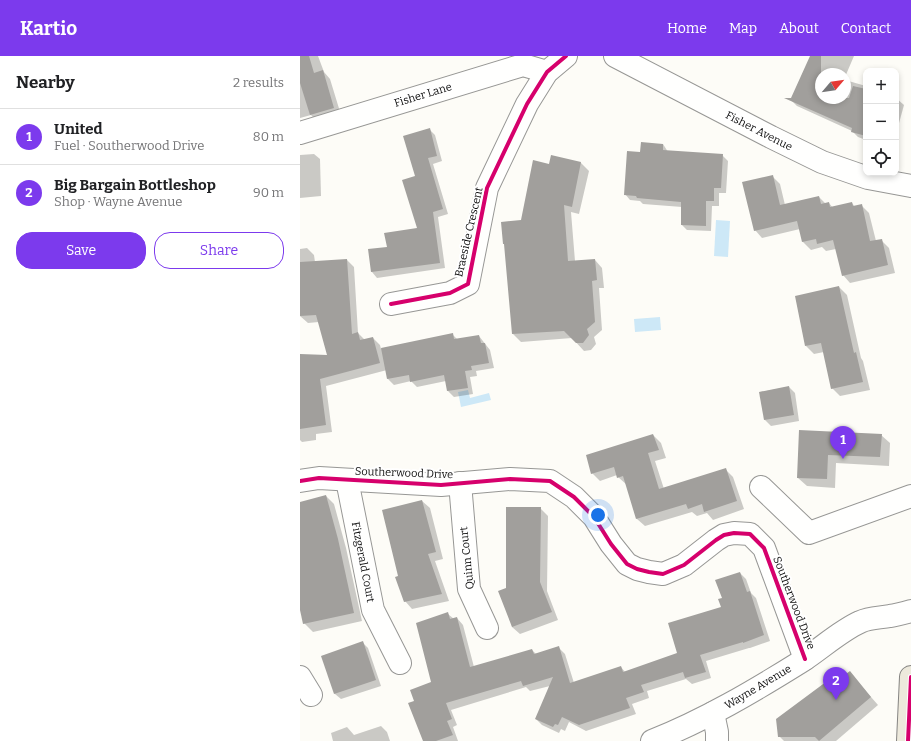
<!DOCTYPE html>
<html lang="en">
<head>
<meta charset="utf-8">
<style>
  :root { --surface:#fff; --page:#f2f2f2; --text:#202124; --muted:#757577; --line:#e0e0e0; --accent:#7c3aed }
  body { margin:0; font-family:Bitter,serif; background:var(--page); color:var(--text) }
  .controls { position:absolute; right:12px; top:12px; display:grid; overflow:hidden; border-radius:8px; box-shadow:0 2px 6px #0003 }
  .controls button { width:36px; height:36px; display:grid; place-items:center; padding:0; border:0; border-bottom:1px solid var(--line); background:var(--surface); color:var(--text); font:20px sans-serif }
  .compass { position:absolute; left:515px; top:12px; width:36px; height:36px; border-radius:50%; background:var(--surface); box-shadow:0 2px 6px #0003; rotate:61deg }
  .you { position:absolute; left:298px; top:459px; width:14px; height:14px; margin:-10px; border:3px solid #fff; border-radius:50%; background:#1a73e8; box-shadow:0 0 0 6px #1a73e833 }
  .badge { display:grid; place-items:center; width:26px; height:26px; border-radius:50%; background:var(--accent); color:#fff; font-size:13px; font-weight:700 }
  .pin { position:absolute; translate:-50% -33px; filter:drop-shadow(0 1px 2px #0008) }
  .pin::after { content:''; position:absolute; top:21px; width:14px; height:12px; background:inherit; clip-path:polygon(0 0,100% 0,50% 100%) }
  .list { margin:0; padding:0; list-style:none }
  h2 { display:flex; justify-content:space-between; align-items:center; height:52px; margin:0; padding:0 16px; font-size:17px }
  h2 small { font-size:13px; font-weight:400; color:var(--muted) }
  .list li { display:grid; grid-template-columns:26px 1fr auto; gap:12px; align-items:center; box-sizing:border-box; height:56px; padding:0 16px; border-top:1px solid var(--line) }
  .list b { display:block; font-size:15px; white-space:nowrap }
  .list p { margin:0; font-size:13px; white-space:nowrap; color:var(--muted) }
  .list em { font-size:13px; font-style:normal; color:var(--muted) }
  .actions { display:flex; gap:8px; padding:12px 16px }
  .actions a { flex:1; padding:9px 0; border:1px solid var(--accent); border-radius:16px; text-align:center; font-size:14px; color:var(--accent) }
  .actions .main { background:var(--accent); color:#fff }
  .icon { flex:none; width:22px; height:22px; fill:none; stroke:currentColor; stroke-width:2; stroke-linecap:round; stroke-linejoin:round }
  .map { position:relative; flex:none; width:611px; height:685px; overflow:hidden }
  header { display:flex; align-items:center; gap:24px; box-sizing:border-box; height:56px; padding:0 20px; background:var(--accent); color:#fff }
  header strong { font-size:19px }
  nav { display:flex; gap:22px; margin-inline-start:auto; font-size:14px }
  main { display:flex }
  aside { flex:1; background:var(--surface) }
  .map>svg:first-child { display:block }
  .water { fill:#cde8f7 }
  .shadow { fill:#0003 }
  .building { fill:#a19f9c }
  .lines { fill:none; stroke-linecap:round; stroke-linejoin:round }
  .minor-casing { stroke:#979795; stroke-width:24 }
  .major-casing { stroke:#858482; stroke-width:24 }
  .minor { stroke:#fffffe; stroke-width:22 }
  .major { stroke:#ede9dc; stroke-width:22 }
  .cycleway-casing { stroke:#fff; stroke-width:6 }
  .cycleway { stroke:#d6006c; stroke-width:4 }
  .labels { text-anchor:middle; dominant-baseline:central; stroke-width:4; stroke-linejoin:round; paint-order:stroke }
  .street-label { font-size:11px; fill:#111; stroke:#fff }
</style>
</head>
<body>
<header>
<strong>Kartio</strong>
<nav><a>Home</a><a>Map</a><a>About</a><a>Contact</a></nav>
</header>
<main>
<aside>
<h2>Nearby<small>2 results</small></h2>
<ul class="list">
<li><span class="badge">1</span><div><b>United</b><p>Fuel · Southerwood Drive</p></div><em>80 m</em></li>
<li><span class="badge">2</span><div><b>Big Bargain Bottleshop</b><p>Shop · Wayne Avenue</p></div><em>90 m</em></li>
</ul>
<div class="actions"><a class="main">Save</a><a>Share</a></div>
</aside>
<div class="map">
<svg width="611" height="685" viewBox="0 0 611 685">
  <rect width="100%" height="100%" fill="#fdfcf7"/>
  <g class="water">
    <polygon points="416,164 430,165 428,201 414,200"/>
    <polygon points="360,261 361,274 335,276 334,263"/>
    <polygon points="168,334 170,342 189,337 191,344 161,351 158,336"/>
  </g>
  <g class="shadow">
    <polygon points="0,0 18,0 24,16 30,23 41,59 18,66 11,59 0,62"/>
    <polygon points="514,0 554,0 545,21 545,18 521,18 521,42 545,42 545,24 566,30 566,84 558,81 552,75 497,50 491,44"/>
    <polygon points="596,42 604,49 596,78"/>
    <polygon points="129,73 135,79 142,105 133,108 148,158 138,161 145,212 77,222 72,216 69,194 88,192 118,173"/>
    <polygon points="363,88 368,96 422,99 428,105 426,137 419,137 419,150 412,150 411,175 387,174 382,169 382,151 343,148 340,145 330,144 325,138 341,97"/>
    <polygon points="14,98 20,103 21,140 0,142 0,99"/>
    <polygon points="252,101 281,107 289,115 279,158 271,156 275,205 295,204 302,212 304,232 299,232 302,274 294,281 296,288 291,294 284,295 272,282 221,286 213,278 206,189 222,165 250,109"/>
    <polygon points="472,120 480,128 485,149 519,141 526,148 529,147 533,152 552,147 555,151 561,149 569,157 576,185 581,184 589,192 595,217 550,227 543,219 536,193 526,195 522,191 511,194 503,186 500,173 462,182 455,174"/>
    <polygon points="7,192 14,199 15,206 47,204 54,211 58,277 65,284 73,282 80,289 81,293 152,278 158,284 179,280 190,294 194,312 176,315 177,320 170,321 173,338 154,341 148,335 146,325 117,331 111,325 94,329 88,323 87,314 26,330 32,376 16,378 16,384 2,386 0,384 0,299 28,300 19,266 8,267 0,260 0,193"/>
    <polygon points="539,231 547,239 561,302 563,305 570,334 540,340 532,332 524,296 514,298 506,290"/>
    <polygon points="489,331 495,337 499,365 471,370 465,364 460,336"/>
    <polygon points="500,375 581,379 590,387 589,410 536,407 535,432 507,430 498,422"/>
    <polygon points="353,379 361,387 366,402 355,405 364,433 425,413 433,421 444,453 413,464 407,457 397,460 392,456 345,470 337,463 327,429 318,421 317,419 300,425 292,417"/>
    <polygon points="26,440 34,448 46,492 62,565 13,576 4,567 0,549 0,447"/>
    <polygon points="122,445 130,452 143,503 135,505 149,545 112,553 105,545 99,521"/>
    <polygon points="240,452 248,460 247,535 258,564 220,578 212,571 207,533"/>
    <polygon points="440,517 446,523 451,537 456,542 470,585 450,592 449,592 406,605 411,622 392,628 386,623 347,635 349,642 332,648 336,658 286,675 269,666 265,675 261,673 259,677 242,669 236,663 250,630 230,635 226,631 151,654 157,669 153,671 158,685 124,685 116,645 132,626 148,558 154,563 157,562 163,569 174,611 232,594 236,598 259,592 265,598 274,627 321,611 325,616 378,598 422,552 423,542"/>
    <polygon points="63,587 68,592 81,630 41,643 35,638 22,600"/>
    <polygon points="550,617 578,649 536,685 484,685 479,680"/>
    <polygon points="81,670 87,676 90,685 33,685 31,677 47,671 54,679"/>
  </g>
  <g class="building">
    <polygon points="0,0 9,0 14,17 23,14 34,52 10,59 0,27"/>
    <polygon points="510,0 521,0 521,42 549,42 553,30 566,33 566,80 551,76 552,72 484,42 491,42"/>
    <polygon points="130,72 137,100 128,102 143,153 133,156 140,207 71,216 68,193 87,191 84,177 117,172 102,124 115,120 103,80"/>
    <polygon points="341,86 363,88 363,94 423,98 421,132 414,132 414,145 406,145 406,170 381,169 381,146 337,142 336,140 324,139 327,95 340,96"/>
    <polygon points="251,99 281,106 272,151 264,149 268,205 295,203 297,224 292,225 295,266 287,273 289,279 283,287 276,287 264,275 212,278 204,188 203,188 201,166 221,164 233,104 249,108"/>
    <polygon points="473,119 480,149 519,140 521,148 529,146 530,151 552,146 553,150 562,148 570,185 582,183 588,209 542,220 533,184 517,188 516,183 502,186 497,165 454,175 442,126"/>
    <polygon points="47,203 52,278 58,276 60,284 73,281 80,307 20,323 26,369 0,373 0,298 27,299 16,259 0,260 0,206"/>
    <polygon points="539,230 554,297 556,296 563,326 531,333 521,287 505,290 495,240"/>
    <polygon points="153,277 154,283 179,279 181,287 185,287 189,307 171,310 172,314 165,315 168,332 147,335 144,319 110,326 109,319 87,323 81,292"/>
    <polygon points="489,330 494,359 464,364 459,336"/>
    <polygon points="499,374 582,378 580,401 528,399 527,423 497,422"/>
    <polygon points="353,378 359,394 348,397 359,433 426,412 437,445 404,456 402,448 388,453 386,448 336,463 323,420 317,422 314,411 291,418 286,399"/>
    <polygon points="26,439 38,483 54,557 3,568 0,554 0,446"/>
    <polygon points="122,444 136,496 128,498 142,538 104,546 95,521 98,520 82,454"/>
    <polygon points="206,451 241,451 240,526 252,556 212,571 198,535 206,532"/>
    <polygon points="440,516 447,536 450,535 464,579 443,587 443,586 400,599 406,616 385,622 383,616 341,629 344,636 326,642 330,652 279,669 262,661 258,669 255,668 253,671 235,663 253,621 223,630 221,625 146,647 152,663 147,665 153,679 136,685 123,685 108,647 114,645 110,634 131,626 116,567 148,556 150,563 157,561 170,611 232,593 234,598 259,590 270,627 321,610 323,616 377,597 368,567 421,551 418,543 422,542 415,524"/>
    <polygon points="63,585 76,624 34,638 21,600"/>
    <polygon points="542,614 546,618 550,615 571,641 519,685 515,681 478,681 476,663"/>
  </g>
  <g class="lines">
    <defs>
      <g id="minor">
        <polyline points="315,0 471,81 522,106 568,122 611,130"/>
        <polyline points="0,77 223,9 247,16"/>
        <polyline points="91,248 150,237 168,228 187,132 227,48 247,16 266,0"/>
        <polyline points="47,424 73,554 100,607"/>
        <polyline points="0,425 19,422 141,429 210,423 250,425 274,441 294,461 311,488 327,508 337,513 349,516 363,518 384,509 416,484 424,479 434,477 450,478 464,492 505,603"/>
        <polyline points="160,427 169,533 187,572"/>
        <polyline points="461,431 509,477 611,440"/>
        <polyline points="0,621 11,639"/>
        <polyline points="413,657 417,676 417,685"/>
        <path d="M352,685C405,664 454,635 502,605C522,592 540,575 560,566C570,561 580,562 590,560C597,559 604,557 611,555"/>
      </g>
      <polyline id="major" points="608,685 611,621"/>
    </defs>
    <use href="#minor" class="minor-casing"/>
    <use href="#major" class="major-casing"/>
    <use href="#minor" class="minor"/>
    <use href="#major" class="major"/>
    <defs>
      <g id="cycleway">
        <polyline points="91,248 150,237 168,228 187,132 227,48 247,16 266,0"/>
        <polyline points="0,425 19,422 141,429 210,423 250,425 274,441 294,461 311,488 327,508 337,513 349,516 363,518 384,509 416,484 424,479 434,477 450,478 464,492 505,603"/>
        <polyline points="608,685 611,621"/>
      </g>
    </defs>
    <use href="#cycleway" class="cycleway-casing"/>
    <use href="#cycleway" class="cycleway"/>
  </g>
  <g class="labels">
    <g class="street-label">
      <text transform="translate(123 39) rotate(-17)">Fisher Lane</text>
      <text transform="translate(459 75) rotate(27)">Fisher Avenue</text>
      <text transform="translate(169 176) rotate(-77)">Braeside Crescent</text>
      <text transform="translate(104 417) rotate(2)">Southerwood Drive</text>
      <text transform="translate(167 502) rotate(-96)">Quinn Court</text>
      <text transform="translate(63 506) rotate(79)">Fitzgerald Court</text>
      <text transform="translate(494 547) rotate(69)">Southerwood Drive</text>
      <text transform="translate(458 631) rotate(-31)">Wayne Avenue</text>
    </g>
  </g>
</svg>
<div class="controls">
<button>+</button>
<button>−</button>
<button><svg class="icon" aria-label="locate" viewBox="0 0 24 24"><circle cx="12" cy="12" r="6"/><path d="M12 2v4M12 18v4M2 12h4M18 12h4"/></svg></button>
</div>
<svg class="compass" viewBox="-18 -18 36 36"><path d="M0-13l5 13h-10z" fill="#e53935"/><path d="M0 13l5-13h-10z" fill="#757577"/></svg>
<div class="you"></div>
<div class="pin badge" style="left:543px;top:403px">1</div>
<div class="pin badge" style="left:536px;top:644px">2</div>
</div>
</main>
</body>
</html>
